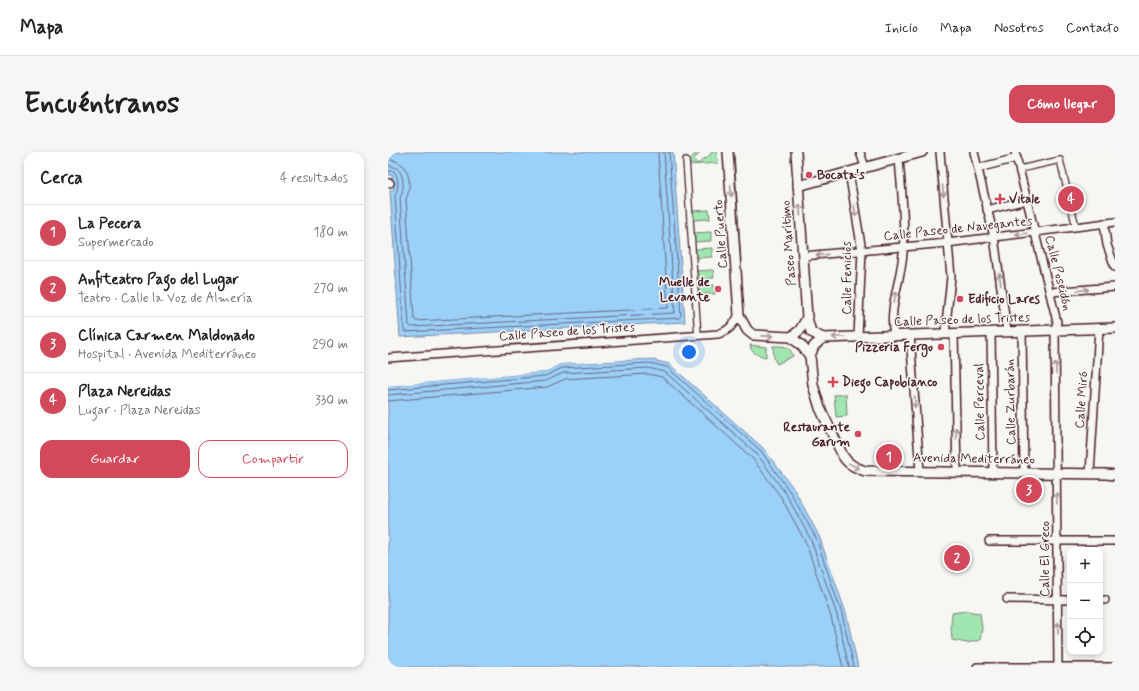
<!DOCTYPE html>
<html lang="es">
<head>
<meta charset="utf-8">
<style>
  :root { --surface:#fff; --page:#f6f6f6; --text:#202124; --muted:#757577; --line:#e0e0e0; --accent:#d1495b }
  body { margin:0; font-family:Mynerve,sans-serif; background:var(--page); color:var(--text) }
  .controls { position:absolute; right:12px; bottom:12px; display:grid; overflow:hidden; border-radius:8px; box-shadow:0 2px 6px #0003 }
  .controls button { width:36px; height:36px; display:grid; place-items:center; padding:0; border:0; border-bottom:1px solid var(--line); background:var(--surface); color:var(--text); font:20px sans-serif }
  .you { position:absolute; left:301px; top:200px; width:14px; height:14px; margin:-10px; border:3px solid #fff; border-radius:50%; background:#1a73e8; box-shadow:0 0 0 6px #1a73e833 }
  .badge { display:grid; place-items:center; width:26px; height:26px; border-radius:50%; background:var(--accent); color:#fff; font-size:13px; font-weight:700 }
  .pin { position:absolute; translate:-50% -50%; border:2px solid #fff; box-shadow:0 1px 4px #0006 }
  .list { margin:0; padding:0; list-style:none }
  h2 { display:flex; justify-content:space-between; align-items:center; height:52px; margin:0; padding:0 16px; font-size:17px }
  h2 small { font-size:13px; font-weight:400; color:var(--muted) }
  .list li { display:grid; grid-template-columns:26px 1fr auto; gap:12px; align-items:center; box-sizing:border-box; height:56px; padding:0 16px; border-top:1px solid var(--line) }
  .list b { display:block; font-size:15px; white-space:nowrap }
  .list p { margin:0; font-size:13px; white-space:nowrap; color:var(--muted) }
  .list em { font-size:13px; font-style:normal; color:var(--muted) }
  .actions { display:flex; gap:8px; padding:12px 16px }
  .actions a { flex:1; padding:9px 0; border:1px solid var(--accent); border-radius:12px; text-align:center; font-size:14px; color:var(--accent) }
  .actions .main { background:var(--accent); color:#fff }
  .icon { flex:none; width:22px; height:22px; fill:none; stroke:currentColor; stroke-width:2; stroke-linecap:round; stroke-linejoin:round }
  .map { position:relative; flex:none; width:727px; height:515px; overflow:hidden; border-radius:12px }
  header { display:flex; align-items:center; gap:24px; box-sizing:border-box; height:56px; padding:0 20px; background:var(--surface); border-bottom:1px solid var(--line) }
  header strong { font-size:19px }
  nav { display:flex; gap:22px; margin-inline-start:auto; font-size:14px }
  .intro { display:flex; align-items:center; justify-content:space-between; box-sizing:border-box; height:96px; padding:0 24px }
  h1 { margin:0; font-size:28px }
  .button { padding:10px 18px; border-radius:12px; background:var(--accent); color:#fff; font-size:14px; font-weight:700 }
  main { display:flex; gap:24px; padding:0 24px }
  aside { flex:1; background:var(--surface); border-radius:12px; box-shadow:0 2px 6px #0003 }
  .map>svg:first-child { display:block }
  .green { fill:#a1e6b1; stroke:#76826e }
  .water { fill:#9bd0f9; stroke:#7b89a7 }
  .pier { fill:#f6f6f2 }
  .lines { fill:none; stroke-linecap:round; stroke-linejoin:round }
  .shore { stroke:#6a667d; stroke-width:1 }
  .pedestrian-casing { stroke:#4a1f2b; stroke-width:8 }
  .minor-casing { stroke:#4a1f2b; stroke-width:10 }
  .tertiary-casing { stroke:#4a1f2b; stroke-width:12 }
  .pedestrian { stroke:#f6f6f2; stroke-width:5.5 }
  .minor { stroke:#f6f6f2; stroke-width:7 }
  .tertiary { stroke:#f6f6f2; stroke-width:9 }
  .oneway { stroke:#a99598 }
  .poi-dot { fill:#d1495b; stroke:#f6f6f2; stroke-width:1.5 }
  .labels { text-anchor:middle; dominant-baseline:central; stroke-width:3; stroke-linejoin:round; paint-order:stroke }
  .poi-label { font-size:13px; font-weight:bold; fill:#4a1f2b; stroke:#f6f6f2; text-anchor:start }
  .street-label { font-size:13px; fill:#4a1f2b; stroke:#f6f6f2 }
</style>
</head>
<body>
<header>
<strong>Mapa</strong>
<nav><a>Inicio</a><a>Mapa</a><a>Nosotros</a><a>Contacto</a></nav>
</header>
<div class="intro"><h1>Encuéntranos</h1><a class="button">Cómo llegar</a></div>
<main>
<aside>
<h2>Cerca<small>4 resultados</small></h2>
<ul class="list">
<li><span class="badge">1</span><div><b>La Pecera</b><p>Supermercado</p></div><em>180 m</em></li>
<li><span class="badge">2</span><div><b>Anfiteatro Pago del Lugar</b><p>Teatro · Calle la Voz de Almería</p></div><em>270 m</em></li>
<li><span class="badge">3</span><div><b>Clínica Carmen Maldonado</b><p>Hospital · Avenida Mediterráneo</p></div><em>290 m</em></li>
<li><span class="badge">4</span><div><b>Plaza Nereidas</b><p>Lugar · Plaza Nereidas</p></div><em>330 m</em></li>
</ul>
<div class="actions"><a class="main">Guardar</a><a>Compartir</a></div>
</aside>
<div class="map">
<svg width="727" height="515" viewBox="0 0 727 515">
  <rect width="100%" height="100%" fill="#f6f6f2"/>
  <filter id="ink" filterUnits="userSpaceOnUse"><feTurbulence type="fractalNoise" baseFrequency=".025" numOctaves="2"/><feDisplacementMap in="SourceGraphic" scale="8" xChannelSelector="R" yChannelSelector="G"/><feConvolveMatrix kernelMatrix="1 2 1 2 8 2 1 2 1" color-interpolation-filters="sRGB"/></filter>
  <g filter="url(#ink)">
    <g class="green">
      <polygon points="309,0 312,1 305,8 310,12 317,6 318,7 324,0 329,0 330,11 301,13 301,9"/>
      <polygon points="345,0 346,0 353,109 352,109"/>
      <polygon points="321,58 322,67 305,68 304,59"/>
      <polygon points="323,80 323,89 306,90 305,81"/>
      <polygon points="324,96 324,105 307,106 307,97"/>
      <polygon points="325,118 326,126 308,127 308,119"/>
      <polygon points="326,133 327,142 309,142 309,134"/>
      <path d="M362,193L378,195V205C371,203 363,202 362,193Z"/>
      <path d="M385,194C395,194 402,193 405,204L389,212L386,206Z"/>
      <polygon points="458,242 459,264 448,265 446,243"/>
      <polygon points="578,459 592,461 594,476 592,488 579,491 564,488 563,474 564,461"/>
    </g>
    <g class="water">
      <polygon points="0,0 285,0 297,170 12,185 2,38 6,38 4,23 0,23"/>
      <polygon points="261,207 281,212 375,296 406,337 431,384 458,461 470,515 0,515 0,234 157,220 172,212"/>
    </g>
    <polygon class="pier" points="261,205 268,206 172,212 157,220 0,234 0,232 156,218 172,210"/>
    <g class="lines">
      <g class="shore">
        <path d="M0,8C21,7 25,32 18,47L26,167L28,169L280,156L270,0"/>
        <path d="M0,14C16,13 18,34 12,46L21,173L23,175L287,161L276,0"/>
        <path d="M0,19H6C11,25 11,37 7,43L16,178L17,180L291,166L293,164L281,0"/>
        <polyline points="0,238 157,224 174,216 261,211 279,215 373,299 402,340 428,386 454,462 466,515"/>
        <polyline points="0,243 158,229 175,221 260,216 277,220 369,302 398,342 423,388 449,463 461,515"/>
        <polyline points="0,249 159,235 177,227 260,222 274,225 364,306 393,345 418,391 443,465 455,515"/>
      </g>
      <defs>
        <g id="pedestrian">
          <polyline points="298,8 310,184"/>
          <polyline points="632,17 672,8 688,75"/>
        </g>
        <g id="minor">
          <polyline points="472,0 477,15"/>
          <polyline points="552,0 563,125 557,182"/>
          <polyline points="586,0 606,85 619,179"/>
          <polyline points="627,0 669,170 667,178 670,515"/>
          <polyline points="590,16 629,6"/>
          <polyline points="461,20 474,99 470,184"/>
          <polyline points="0,31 2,31"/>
          <polyline points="599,58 639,48"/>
          <polyline points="716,71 719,93 727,115"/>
          <polyline points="415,104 559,91 727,70"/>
          <polyline points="662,140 727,135"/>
          <polyline points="634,179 636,321"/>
          <polyline points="603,180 605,320"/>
          <polyline points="566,181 569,320"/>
          <path d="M506,183C500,156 513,129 515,101C518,72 513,36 511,6"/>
          <polyline points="522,183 532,320"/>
          <path d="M0,206L330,182C341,179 345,173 351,163"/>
          <polyline points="702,321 711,176"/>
          <polyline points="601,389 727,389"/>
          <polyline points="619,447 682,448"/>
          <polyline points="712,448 717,448"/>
          <polyline points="589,515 727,515"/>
        </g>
        <g id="tertiary">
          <path d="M340,0L351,163L359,178L365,183L403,185L413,193L422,204L425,233L432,256L455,304C460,313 469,316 477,319L718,322L727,323"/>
          <polyline points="408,0 419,166 423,180 435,186 727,176"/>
          <polyline points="410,34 534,0"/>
          <polyline points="403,185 412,178 419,166"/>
          <polyline points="422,204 426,194 435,186"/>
        </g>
      </defs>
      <use href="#pedestrian" class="pedestrian-casing"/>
      <use href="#minor" class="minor-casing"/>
      <use href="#tertiary" class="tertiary-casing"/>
      <use href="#pedestrian" class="pedestrian"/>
      <use href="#minor" class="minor"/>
      <use href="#tertiary" class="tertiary"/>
    </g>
    <defs><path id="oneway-shaft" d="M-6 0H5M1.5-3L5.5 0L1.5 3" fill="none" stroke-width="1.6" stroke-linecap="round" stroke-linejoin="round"/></defs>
    <g class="oneway">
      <use href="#oneway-shaft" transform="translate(343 39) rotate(86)"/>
      <use href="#oneway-shaft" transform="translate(555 39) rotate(86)"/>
      <use href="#oneway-shaft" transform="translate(412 58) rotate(-94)"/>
      <use href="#oneway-shaft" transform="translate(467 59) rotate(81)"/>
      <use href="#oneway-shaft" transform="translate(633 82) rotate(173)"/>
      <use href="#oneway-shaft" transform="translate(434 103) rotate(174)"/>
      <use href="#oneway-shaft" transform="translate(612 127) rotate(-98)"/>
      <use href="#oneway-shaft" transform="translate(695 138) rotate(-5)"/>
      <use href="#oneway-shaft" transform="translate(507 145) rotate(-79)"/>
      <use href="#oneway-shaft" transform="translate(379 184) rotate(1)"/>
      <use href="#oneway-shaft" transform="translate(450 185) rotate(177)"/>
      <use href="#oneway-shaft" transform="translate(668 216) rotate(-91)"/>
      <use href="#oneway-shaft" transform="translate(527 250) rotate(86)"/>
      <use href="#oneway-shaft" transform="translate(568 281) rotate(-91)"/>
      <use href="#oneway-shaft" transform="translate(466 314) rotate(29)"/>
      <use href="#oneway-shaft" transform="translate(669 346) rotate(-90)"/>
      <use href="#oneway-shaft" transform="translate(670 476) rotate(-90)"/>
    </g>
  </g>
  <g class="poi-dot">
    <circle cx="421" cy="23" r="4"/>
    <path d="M610 41h4v4h4v4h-4v4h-4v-4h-4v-4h4z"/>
    <circle cx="330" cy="137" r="4"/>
    <circle cx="572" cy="147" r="4"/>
    <circle cx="553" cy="195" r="4"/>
    <path d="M443 224h4v4h4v4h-4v4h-4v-4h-4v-4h4z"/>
    <circle cx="470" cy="282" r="4"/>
  </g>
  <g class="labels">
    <g class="poi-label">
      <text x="429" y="23">Bocata's</text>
      <text x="621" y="47">Vitale</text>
      <text x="322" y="130" text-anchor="end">Muelle de<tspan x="322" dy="15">Levante</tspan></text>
      <text x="580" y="147">Edificio Lares</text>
      <text x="545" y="195" text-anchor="end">Pizzeria Fergo</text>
      <text x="454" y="230">Diego Capobianco</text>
      <text x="462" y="275" text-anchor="end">Restaurante<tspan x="462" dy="15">Garum</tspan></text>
    </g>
    <g class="street-label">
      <text transform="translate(570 77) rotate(-6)">Calle Paseo de Navegantes</text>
      <text transform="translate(333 82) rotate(-94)">Calle Puerto</text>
      <text transform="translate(401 91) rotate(-94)">Paseo Marítimo</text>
      <text transform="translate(670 121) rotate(76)">Calle Poseidón</text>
      <text transform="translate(459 126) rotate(-90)">Calle Fenicios</text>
      <text transform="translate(574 168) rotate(-2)">Calle Paseo de los Tristes</text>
      <text transform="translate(179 180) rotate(-4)">Calle Paseo de los Tristes</text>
      <text transform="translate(694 248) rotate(-86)">Calle Miró</text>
      <text transform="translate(592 250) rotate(-91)">Calle Perceval</text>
      <text transform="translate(623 250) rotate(-91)">Calle Zurbarán</text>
      <text transform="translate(586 307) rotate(1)">Avenida Mediterráneo</text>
      <text transform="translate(657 407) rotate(-90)">Calle El Greco</text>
    </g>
  </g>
</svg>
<div class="controls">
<button>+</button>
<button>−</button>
<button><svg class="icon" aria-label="locate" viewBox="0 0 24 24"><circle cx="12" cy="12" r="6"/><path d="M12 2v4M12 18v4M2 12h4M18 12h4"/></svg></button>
</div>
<div class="you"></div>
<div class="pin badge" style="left:501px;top:305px">1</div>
<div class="pin badge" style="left:569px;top:406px">2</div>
<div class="pin badge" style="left:641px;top:338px">3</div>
<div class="pin badge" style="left:683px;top:47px">4</div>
</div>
</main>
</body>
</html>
